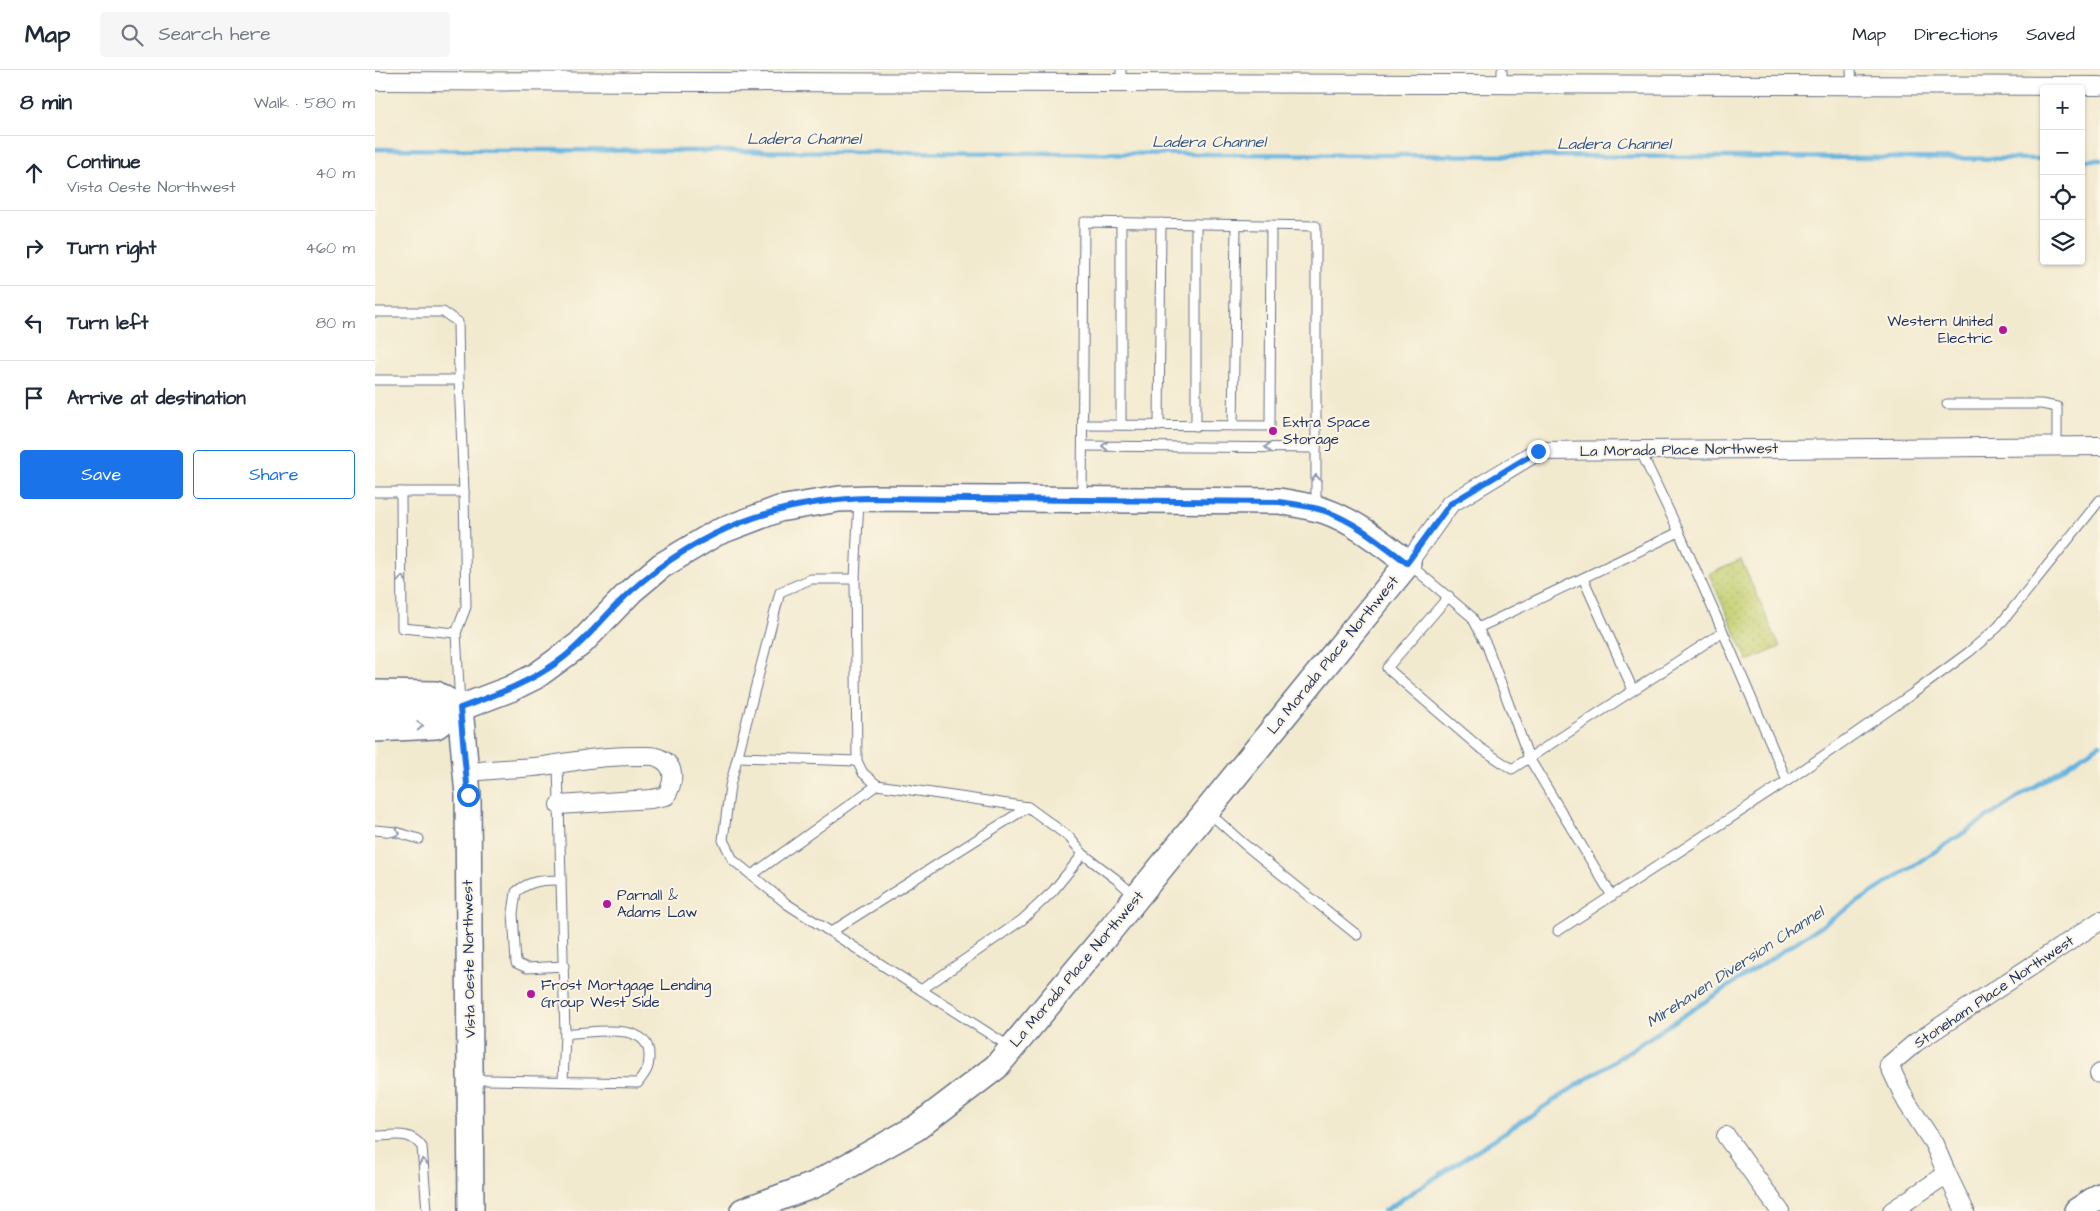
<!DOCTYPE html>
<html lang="en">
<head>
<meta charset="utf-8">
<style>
  :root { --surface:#fff; --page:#f6f6f7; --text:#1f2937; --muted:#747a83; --line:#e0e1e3; --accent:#1a73e8 }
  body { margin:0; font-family:"Architects Daughter",sans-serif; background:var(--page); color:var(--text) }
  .controls { position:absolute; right:15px; top:15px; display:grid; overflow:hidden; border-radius:5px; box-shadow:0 1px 4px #0004 }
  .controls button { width:45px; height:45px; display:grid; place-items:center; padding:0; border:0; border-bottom:1px solid var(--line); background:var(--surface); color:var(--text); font:25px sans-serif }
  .stop { position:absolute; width:15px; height:15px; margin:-11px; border:4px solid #1a73e8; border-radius:50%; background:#fff }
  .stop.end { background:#1a73e8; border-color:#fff; box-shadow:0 1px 5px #0008 }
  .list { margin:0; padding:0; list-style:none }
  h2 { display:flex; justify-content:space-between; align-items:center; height:65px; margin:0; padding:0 20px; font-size:21px }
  h2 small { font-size:16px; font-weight:400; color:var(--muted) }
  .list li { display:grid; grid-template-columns:32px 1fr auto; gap:15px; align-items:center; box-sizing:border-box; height:75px; padding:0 20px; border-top:1px solid var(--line) }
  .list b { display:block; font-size:19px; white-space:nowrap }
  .list p { margin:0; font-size:16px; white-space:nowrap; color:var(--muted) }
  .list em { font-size:16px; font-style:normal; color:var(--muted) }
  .actions { display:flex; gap:10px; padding:15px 20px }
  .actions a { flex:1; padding:11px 0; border:1px solid var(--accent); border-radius:5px; text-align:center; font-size:18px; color:var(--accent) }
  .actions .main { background:var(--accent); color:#fff }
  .icon { flex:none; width:28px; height:28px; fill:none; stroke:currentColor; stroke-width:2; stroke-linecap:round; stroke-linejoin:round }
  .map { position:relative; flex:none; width:1725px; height:1141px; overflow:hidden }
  header { display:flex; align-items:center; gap:30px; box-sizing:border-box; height:70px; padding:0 25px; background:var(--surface); border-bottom:1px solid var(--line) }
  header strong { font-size:24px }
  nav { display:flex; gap:28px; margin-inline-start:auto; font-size:18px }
  .search { width:350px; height:45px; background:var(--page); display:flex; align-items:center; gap:12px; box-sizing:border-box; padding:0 18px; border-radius:5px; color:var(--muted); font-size:19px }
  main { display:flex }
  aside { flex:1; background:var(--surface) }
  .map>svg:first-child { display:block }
  .grass { fill:url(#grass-dots); stroke:#6e7f68 }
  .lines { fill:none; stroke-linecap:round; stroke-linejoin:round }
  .stream { stroke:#65b3df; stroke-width:4.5 }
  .lane-casing { stroke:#667086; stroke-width:11 }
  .street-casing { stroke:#667086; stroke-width:20 }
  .secondary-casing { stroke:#667086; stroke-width:28 }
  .primary-casing { stroke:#667086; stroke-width:30 }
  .lane { stroke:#fff; stroke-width:9 }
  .street { stroke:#fff; stroke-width:18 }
  .secondary { stroke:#fff; stroke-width:25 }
  .primary { stroke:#fff; stroke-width:28 }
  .oneway { stroke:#8d97ae }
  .route { stroke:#1a73e8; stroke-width:6 }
  .poi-dot { fill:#b5179e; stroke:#fcf5e5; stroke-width:2 }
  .labels { text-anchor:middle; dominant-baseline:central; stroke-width:4; stroke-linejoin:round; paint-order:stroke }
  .poi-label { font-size:15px; fill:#1b2f5e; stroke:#fcf5e5; text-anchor:start }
  .street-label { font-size:15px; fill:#1b2f5e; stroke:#fcf5e5 }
  .water-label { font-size:16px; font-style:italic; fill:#315785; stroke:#fcf5e5 }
</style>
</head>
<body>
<header>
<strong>Map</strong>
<div class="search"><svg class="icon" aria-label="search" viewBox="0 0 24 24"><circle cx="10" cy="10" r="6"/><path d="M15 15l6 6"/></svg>Search here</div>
<nav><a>Map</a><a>Directions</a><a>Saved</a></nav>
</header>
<main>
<aside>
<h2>8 min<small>Walk · 580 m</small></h2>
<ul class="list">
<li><svg class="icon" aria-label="ahead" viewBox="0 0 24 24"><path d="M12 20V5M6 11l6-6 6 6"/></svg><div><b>Continue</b><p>Vista Oeste Northwest</p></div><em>40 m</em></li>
<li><svg class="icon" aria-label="right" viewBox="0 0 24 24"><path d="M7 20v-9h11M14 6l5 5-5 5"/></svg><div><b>Turn right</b></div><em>460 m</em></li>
<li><svg class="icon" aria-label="left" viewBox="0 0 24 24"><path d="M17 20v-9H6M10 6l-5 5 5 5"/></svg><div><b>Turn left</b></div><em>80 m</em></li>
<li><svg class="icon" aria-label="arrive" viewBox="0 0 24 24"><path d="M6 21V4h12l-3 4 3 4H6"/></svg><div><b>Arrive at destination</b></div></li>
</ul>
<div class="actions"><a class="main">Save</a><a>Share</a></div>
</aside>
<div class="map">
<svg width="1725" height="1141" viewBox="0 0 1725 1141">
  <defs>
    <pattern id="grass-dots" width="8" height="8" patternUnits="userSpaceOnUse" patternTransform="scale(1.25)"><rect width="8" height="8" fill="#c2cf71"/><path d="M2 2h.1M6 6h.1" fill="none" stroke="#a6b264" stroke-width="1.8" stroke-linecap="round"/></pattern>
  </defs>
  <rect width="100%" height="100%" fill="#fcf5e5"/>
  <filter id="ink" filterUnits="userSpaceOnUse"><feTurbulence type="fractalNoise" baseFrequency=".02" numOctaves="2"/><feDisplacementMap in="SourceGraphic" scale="10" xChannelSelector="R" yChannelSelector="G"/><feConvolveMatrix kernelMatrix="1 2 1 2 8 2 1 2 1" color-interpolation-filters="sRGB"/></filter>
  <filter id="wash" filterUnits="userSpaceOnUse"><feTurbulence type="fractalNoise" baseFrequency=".0096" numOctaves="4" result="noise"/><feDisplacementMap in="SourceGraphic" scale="20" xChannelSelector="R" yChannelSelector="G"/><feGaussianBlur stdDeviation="1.12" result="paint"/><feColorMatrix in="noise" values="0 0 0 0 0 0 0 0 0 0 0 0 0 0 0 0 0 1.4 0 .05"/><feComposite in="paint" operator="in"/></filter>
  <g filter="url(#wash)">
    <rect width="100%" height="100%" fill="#f2eacf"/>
    <polygon class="grass" points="1366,490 1405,577 1373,591 1334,504"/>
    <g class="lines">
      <g class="stream">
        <polyline points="0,79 1669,89"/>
        <polyline points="1706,90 1725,90"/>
        <polyline points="1009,1141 1725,674"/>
      </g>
    </g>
  </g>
  <g filter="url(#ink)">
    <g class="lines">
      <defs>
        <g id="lane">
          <polyline points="746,0 746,14"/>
          <polyline points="1127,0 1127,15"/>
          <polyline points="1476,0 1477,16"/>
          <polyline points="746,152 746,355"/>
          <polyline points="821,154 821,356"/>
          <polyline points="0,242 68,242 83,252 84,310 0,310"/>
          <polyline points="84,310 89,422"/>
          <polyline points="1572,334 1666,334 1682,337 1682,375"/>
          <polyline points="708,355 895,356 896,155"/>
          <polyline points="784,356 786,153"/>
          <polyline points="858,356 861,155"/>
          <polyline points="708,376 941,378"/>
          <polyline points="0,422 89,422 91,537 81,563"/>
          <polyline points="26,422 27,558 81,563 85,635"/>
          <polyline points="484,429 480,509 436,509 405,522 355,716 348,770 358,790 412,834 635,977"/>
          <polyline points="707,429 709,152 941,156 941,436"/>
          <polyline points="1304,462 1348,562"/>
          <polyline points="1035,495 1097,547 1112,576 1154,688 1137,699 1104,677 1012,598 1074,526"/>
          <polyline points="1208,508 1258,620"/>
          <polyline points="480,509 482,691 488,703 502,715 653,737"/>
          <polyline points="1103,558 1304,462 1265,380"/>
          <polyline points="363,687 482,691"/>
          <polyline points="183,694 190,965"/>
          <polyline points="1412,711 1537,624 1594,582 1623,557 1725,430"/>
          <polyline points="832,741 869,774 982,865"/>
          <polyline points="0,760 21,762 44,769"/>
          <polyline points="377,805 502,715"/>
          <path d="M186,810C169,810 155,810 141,822L138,843L141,893L152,898L189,896"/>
          <polyline points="1183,861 1412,711 1348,562 1154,688 1237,826"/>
          <polyline points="456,862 653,737 694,767 708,784 741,809 760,826"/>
          <polyline points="546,920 647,850 678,821 708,784"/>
          <path d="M98,1010H113L263,1013C266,1008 272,1002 273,996C274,993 274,988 274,985C274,952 220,962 198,963L190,965L188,1011"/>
          <path d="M0,1066C19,1066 35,1060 47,1077L52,1141"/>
        </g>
        <g id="street">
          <polyline points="0,11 1725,16"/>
          <polyline points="1033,493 1075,434 1163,381 1725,376"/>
          <path d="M91,703C114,699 136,699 159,697C173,696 187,693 201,691C222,687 244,686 266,686C271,686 279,685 284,688C302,696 299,712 291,726L276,729L184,735"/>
          <polyline points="1724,1004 1725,1003"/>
          <polyline points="1351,1066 1405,1141"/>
          <polyline points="1517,1141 1572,1104"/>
          <polyline points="1590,1141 1572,1104 1559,1074 1531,1031 1514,995 1540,973 1725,851"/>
        </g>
        <g id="secondary">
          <polyline points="0,623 61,624 85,638"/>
          <polyline points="85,638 93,725 96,1141"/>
          <path d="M0,659L61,656L85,638L135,619L161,606L205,574L256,521L286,496L341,463L404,439L464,429L495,428L904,431C920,434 935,436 950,441C981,452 1007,474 1033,493L732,864L621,997L541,1058L439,1115L368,1141"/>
          <polyline points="1702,1141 1725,1126"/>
        </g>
        <polyline id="primary" points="0,637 85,638"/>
      </defs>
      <use href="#lane" class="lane-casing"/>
      <use href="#street" class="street-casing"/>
      <use href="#secondary" class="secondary-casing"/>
      <use href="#primary" class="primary-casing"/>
      <use href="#lane" class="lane"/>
      <use href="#street" class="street"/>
      <use href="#secondary" class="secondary"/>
      <use href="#primary" class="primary"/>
    </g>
    <defs><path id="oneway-chevron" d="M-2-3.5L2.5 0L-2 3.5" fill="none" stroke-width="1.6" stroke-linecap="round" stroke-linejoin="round" transform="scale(1.25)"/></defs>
    <g class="oneway">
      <use href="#oneway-chevron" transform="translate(730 376) rotate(-180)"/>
      <use href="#oneway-chevron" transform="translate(893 377) rotate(-179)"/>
      <use href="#oneway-chevron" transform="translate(941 408) rotate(-90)"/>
      <use href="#oneway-chevron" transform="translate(27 509) rotate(-90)"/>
      <use href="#oneway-chevron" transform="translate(45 656) rotate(-3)"/>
      <use href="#oneway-chevron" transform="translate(22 763) rotate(12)"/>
      <use href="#oneway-chevron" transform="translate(48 1092) rotate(-94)"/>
    </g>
  </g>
  <g class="lines" filter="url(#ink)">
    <path class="route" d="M93,725L85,638C120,625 154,613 184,591C212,571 231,543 257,520C326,459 403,430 495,428L904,432C920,434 935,436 950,441C981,452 1007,474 1032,493L1075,434L1163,381"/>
  </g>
  <g class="poi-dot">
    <circle cx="1628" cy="260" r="5"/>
    <circle cx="898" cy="361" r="5"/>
    <circle cx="232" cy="834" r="5"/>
    <circle cx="156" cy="924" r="5"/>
  </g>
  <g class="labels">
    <g class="poi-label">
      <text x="1618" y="251" text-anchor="end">Western United<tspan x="1618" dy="17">Electric</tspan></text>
      <text x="908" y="352">Extra Space<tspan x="908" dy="17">Storage</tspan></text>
      <text x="242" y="825">Parnall &amp;<tspan x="242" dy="17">Adams Law</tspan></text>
      <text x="166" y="915">Frost Mortgage Lending<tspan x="166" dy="17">Group West Side</tspan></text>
    </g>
    <g class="street-label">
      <text transform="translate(1304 380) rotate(-1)">La Morada Place Northwest</text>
      <text transform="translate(958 585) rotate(-51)">La Morada Place Northwest</text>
      <text transform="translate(94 889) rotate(-91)">Vista Oeste Northwest</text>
      <text transform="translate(702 899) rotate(-50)">La Morada Place Northwest</text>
      <text transform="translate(1619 922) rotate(-34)">Stoneham Place Northwest</text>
    </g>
    <g class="water-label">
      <text x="429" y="69">Ladera Channel</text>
      <text x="834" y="72">Ladera Channel</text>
      <text x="1239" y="74">Ladera Channel</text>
      <text transform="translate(1360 897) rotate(-33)">Mirehaven Diversion Channel</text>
    </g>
  </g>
</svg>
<div class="controls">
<button>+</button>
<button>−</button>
<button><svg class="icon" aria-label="locate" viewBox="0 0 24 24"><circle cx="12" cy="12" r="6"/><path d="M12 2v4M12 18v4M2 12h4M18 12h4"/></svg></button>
<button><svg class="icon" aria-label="layers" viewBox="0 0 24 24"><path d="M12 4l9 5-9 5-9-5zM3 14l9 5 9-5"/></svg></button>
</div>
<div class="stop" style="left:93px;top:725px"></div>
<div class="stop end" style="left:1163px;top:381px"></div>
</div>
</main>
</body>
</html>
